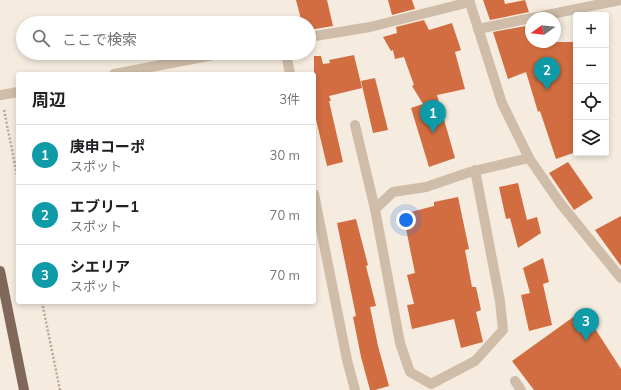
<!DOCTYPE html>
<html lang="ja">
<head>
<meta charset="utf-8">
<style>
  :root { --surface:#fff; --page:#f6f6f6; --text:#202124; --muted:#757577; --line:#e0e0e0; --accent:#1a73e8 }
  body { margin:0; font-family:Mulish,"Noto Sans JP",sans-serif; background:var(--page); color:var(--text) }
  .controls { position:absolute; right:12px; top:12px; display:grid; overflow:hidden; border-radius:4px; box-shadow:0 2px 6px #0003 }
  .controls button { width:36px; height:36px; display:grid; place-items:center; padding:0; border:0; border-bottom:1px solid var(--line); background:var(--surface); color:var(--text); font:20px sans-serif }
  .compass { position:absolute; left:525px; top:12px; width:36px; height:36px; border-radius:50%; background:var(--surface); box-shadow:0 2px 6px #0003; rotate:255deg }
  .you { position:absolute; left:406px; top:220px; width:14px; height:14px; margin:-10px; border:3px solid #fff; border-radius:50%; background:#1a73e8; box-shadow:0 0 0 6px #1a73e833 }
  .badge { display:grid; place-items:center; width:26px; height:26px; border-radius:50%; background:var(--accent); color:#fff; font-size:13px; font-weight:700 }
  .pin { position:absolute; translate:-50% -33px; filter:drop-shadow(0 1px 2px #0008) }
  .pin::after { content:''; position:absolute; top:21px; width:14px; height:12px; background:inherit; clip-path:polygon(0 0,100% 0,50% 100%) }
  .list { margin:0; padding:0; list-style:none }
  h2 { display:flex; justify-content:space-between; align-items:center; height:52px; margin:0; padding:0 16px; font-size:17px }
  h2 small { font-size:13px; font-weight:400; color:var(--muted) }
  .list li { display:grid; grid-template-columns:26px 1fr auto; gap:12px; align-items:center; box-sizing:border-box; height:60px; padding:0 16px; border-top:1px solid var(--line) }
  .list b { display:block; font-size:15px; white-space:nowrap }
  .list p { margin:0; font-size:13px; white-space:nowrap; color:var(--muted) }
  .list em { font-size:13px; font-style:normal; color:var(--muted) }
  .icon { flex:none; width:22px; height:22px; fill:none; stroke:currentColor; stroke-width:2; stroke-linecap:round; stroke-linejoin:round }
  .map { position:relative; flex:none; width:621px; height:390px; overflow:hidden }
  .search { position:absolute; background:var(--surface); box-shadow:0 2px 6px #0003; left:16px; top:16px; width:300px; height:44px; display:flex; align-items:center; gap:10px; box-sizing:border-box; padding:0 14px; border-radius:22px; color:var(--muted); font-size:15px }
  .panel { position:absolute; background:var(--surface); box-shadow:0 2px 6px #0003; left:16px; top:72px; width:300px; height:232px; border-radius:4px }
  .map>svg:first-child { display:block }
  .building { fill:#d16d41 }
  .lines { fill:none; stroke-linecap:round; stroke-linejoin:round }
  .path { stroke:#bba793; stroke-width:2.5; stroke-dasharray:2 2; stroke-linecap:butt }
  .service { stroke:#cfbda9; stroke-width:10 }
  .minor { stroke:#cfbda9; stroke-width:10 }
  .primary { stroke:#7f6859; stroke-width:10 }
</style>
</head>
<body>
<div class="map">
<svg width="621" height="390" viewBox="0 0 621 390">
  <rect width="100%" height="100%" fill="#f5ecdf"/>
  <g class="building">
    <polygon points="296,0 327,0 333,26 309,30 309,23 302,23"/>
    <polygon points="388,0 412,0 415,9 392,15"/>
    <polygon points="483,0 504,0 505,4 525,0 529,12 490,20"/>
    <polygon points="424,20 429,30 452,23 461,50 455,52 465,89 437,95 455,158 429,167 411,108 423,104 412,86 414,85 404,57 395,59 393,50 391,51 383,37 397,33 396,27"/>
    <polygon points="531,25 531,42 574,42 576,48 576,152 556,159 540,111 538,112 526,72 508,79 493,32"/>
    <polygon points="354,55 362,88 329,96 331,101 329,101 343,162 327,166 314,111 314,56 321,56 323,64 330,63 329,60"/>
    <polygon points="375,78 388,130 373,133 361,81"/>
    <polygon points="568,162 593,198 574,210 549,173"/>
    <polygon points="518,183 527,220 537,217 541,233 518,248 510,218 506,219 499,187"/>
    <polygon points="458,197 469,249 465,250 472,287 476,287 481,310 476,312 483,342 461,348 454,319 412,329 407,305 414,304 407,275 415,273 403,214 434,206 434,202"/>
    <polygon points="621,216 621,266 595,230"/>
    <polygon points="356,219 368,265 366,266 376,306 370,307 378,346 389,386 375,390 370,390 361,357 353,317 356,316 337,223"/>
    <polygon points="543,258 549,282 543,284 552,325 529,331 521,295 530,293 523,268"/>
    <polygon points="583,310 621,369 621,390 534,390 512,361"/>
  </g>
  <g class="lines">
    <g class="path">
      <polyline points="4,110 18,180"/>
      <polyline points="42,302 60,390"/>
    </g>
    <g class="service">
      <polyline points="355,125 375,209 400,343 410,372 431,384 475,361 503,330 500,301 475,170"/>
      <polyline points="375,209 393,192 426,187 470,172 529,158"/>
      <polyline points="515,381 521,390"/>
    </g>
    <g class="minor">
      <polyline points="469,0 502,103 529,158 560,203 621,278"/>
      <polyline points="532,18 621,0"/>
      <polyline points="478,29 531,18"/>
      <polyline points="309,37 370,27 470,2"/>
      <polyline points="286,53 290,74"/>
      <polyline points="114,74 224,53"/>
      <polyline points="1,95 18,92"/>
      <polyline points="314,194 347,360 355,390"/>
    </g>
    <polyline class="primary" points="0,271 24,390"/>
  </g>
</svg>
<div class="controls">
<button>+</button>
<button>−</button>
<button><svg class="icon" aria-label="locate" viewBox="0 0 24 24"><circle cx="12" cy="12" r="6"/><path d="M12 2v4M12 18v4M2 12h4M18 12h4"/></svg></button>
<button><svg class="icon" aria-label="layers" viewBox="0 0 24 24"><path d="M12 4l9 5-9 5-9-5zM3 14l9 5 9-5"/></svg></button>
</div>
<svg class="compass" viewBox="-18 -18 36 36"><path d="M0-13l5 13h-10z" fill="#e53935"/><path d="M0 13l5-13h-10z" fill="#757577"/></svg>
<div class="you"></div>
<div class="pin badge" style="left:433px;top:133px;background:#0f9aa8">1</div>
<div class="pin badge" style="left:547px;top:90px;background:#0f9aa8">2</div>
<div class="pin badge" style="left:586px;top:341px;background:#0f9aa8">3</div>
<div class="search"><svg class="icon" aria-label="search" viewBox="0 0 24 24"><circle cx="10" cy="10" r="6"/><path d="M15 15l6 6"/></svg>ここで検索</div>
<section class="panel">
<h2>周辺<small>3件</small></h2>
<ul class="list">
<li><span class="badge" style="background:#0f9aa8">1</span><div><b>庚申コーポ</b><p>スポット</p></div><em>30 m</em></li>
<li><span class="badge" style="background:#0f9aa8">2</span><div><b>エブリー1</b><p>スポット</p></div><em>70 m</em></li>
<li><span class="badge" style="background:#0f9aa8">3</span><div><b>シエリア</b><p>スポット</p></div><em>70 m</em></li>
</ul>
</section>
</div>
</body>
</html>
